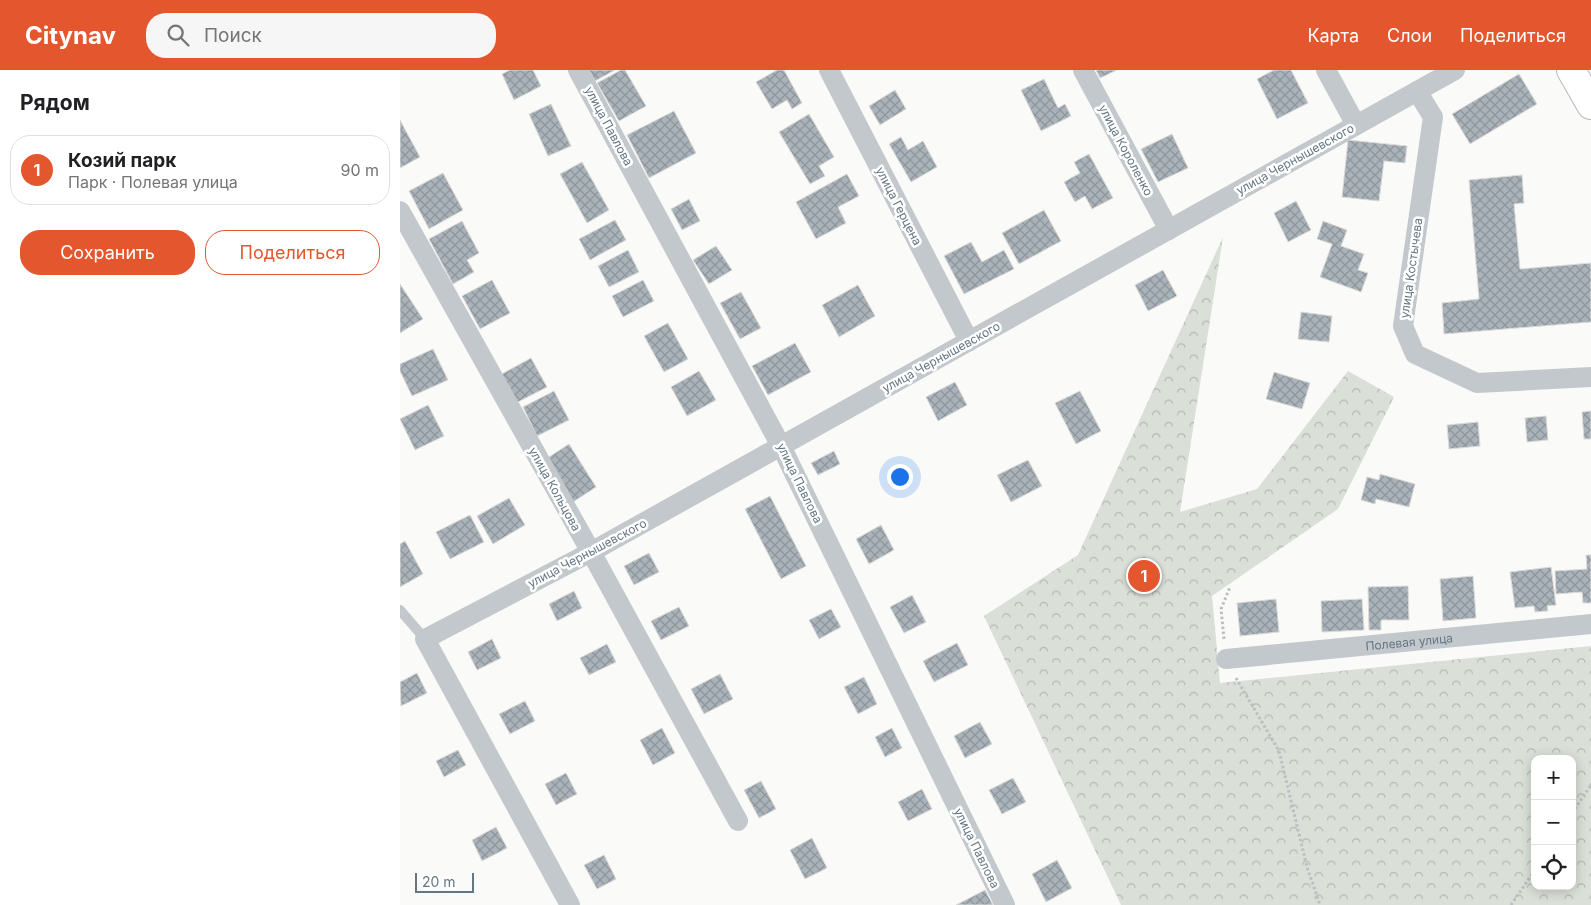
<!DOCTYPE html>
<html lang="ru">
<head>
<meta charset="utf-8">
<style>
  :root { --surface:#fff; --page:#f6f6f6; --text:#202124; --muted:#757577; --line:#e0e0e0; --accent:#e4572e }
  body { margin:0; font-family:Inter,sans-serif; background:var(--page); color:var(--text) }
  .controls { position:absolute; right:15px; bottom:15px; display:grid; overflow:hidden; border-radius:10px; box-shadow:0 2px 12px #0003 }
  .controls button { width:45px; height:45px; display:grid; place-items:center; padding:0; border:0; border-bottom:1px solid var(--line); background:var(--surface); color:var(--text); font:25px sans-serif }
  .scale { position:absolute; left:15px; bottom:12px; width:59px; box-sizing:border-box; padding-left:5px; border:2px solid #657683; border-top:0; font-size:14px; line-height:18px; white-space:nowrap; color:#657683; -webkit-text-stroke:4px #fff; paint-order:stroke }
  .you { position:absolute; left:499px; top:406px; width:18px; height:18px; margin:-12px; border:4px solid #fff; border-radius:50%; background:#1a73e8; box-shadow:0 0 0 8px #1a73e833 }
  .badge { display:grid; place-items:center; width:32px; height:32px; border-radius:50%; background:var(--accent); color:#fff; font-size:16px; font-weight:700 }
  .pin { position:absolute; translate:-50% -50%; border:2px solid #fff; box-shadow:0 1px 5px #0006 }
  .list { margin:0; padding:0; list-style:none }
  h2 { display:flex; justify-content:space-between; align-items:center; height:65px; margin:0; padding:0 20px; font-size:21px }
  h2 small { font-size:16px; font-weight:400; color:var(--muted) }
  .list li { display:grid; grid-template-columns:32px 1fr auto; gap:15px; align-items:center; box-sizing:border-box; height:70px; margin:0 10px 10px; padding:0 10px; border:1px solid var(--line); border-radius:20px }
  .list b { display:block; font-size:19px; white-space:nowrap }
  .list p { margin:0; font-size:16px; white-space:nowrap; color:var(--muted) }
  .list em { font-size:16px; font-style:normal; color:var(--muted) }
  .actions { display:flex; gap:10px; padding:15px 20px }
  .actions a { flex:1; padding:11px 0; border:1px solid var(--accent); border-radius:20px; text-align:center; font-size:18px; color:var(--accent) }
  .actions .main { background:var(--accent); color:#fff }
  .icon { flex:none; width:28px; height:28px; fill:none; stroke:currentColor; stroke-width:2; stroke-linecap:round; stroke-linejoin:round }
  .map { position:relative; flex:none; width:1191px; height:835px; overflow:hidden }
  header { display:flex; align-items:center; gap:30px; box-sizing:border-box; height:70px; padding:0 25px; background:var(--accent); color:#fff }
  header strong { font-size:24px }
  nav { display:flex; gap:28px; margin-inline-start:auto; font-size:18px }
  .search { width:350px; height:45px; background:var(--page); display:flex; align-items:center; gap:12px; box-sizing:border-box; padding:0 18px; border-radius:20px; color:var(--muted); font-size:19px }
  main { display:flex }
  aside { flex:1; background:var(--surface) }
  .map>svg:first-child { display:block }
  .forest { fill:url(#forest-crowns); fill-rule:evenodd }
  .building { fill:url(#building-cross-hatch); stroke:#dcdcda }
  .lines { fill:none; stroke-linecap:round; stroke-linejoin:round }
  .secondary-casing { stroke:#b3babf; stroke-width:30 }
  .path { stroke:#bbbfc2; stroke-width:3; stroke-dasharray:2.5 2.5; stroke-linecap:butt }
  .service { stroke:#c3c8cc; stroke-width:10 }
  .minor { stroke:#c3c8cc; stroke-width:20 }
  .secondary { stroke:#fff; stroke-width:28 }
  .labels { text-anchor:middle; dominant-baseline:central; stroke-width:5; stroke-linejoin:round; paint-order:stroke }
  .street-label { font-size:12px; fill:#657683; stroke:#fff }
</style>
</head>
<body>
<header>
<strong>Citynav</strong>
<div class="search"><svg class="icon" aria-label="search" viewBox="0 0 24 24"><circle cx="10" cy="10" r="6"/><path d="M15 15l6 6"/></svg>Поиск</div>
<nav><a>Карта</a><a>Слои</a><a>Поделиться</a></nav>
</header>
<main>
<aside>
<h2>Рядом<small></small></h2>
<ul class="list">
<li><span class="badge">1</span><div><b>Козий парк</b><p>Парк · Полевая улица</p></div><em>90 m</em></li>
</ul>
<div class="actions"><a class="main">Сохранить</a><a>Поделиться</a></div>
</aside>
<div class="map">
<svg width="1191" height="835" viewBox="0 0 1191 835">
  <defs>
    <pattern id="forest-crowns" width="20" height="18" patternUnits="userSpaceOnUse" patternTransform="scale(1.25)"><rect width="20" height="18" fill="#dadfd7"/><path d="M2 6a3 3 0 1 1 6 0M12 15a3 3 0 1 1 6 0" fill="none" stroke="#b4b9b4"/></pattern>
    <pattern id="building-cross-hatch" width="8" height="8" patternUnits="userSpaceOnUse" patternTransform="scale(1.25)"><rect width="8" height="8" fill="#aab3b9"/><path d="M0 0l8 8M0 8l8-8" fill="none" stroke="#8e969c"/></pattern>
  </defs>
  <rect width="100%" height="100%" fill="#fafaf8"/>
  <path class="forest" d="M823,167L780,442L857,419L948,301L994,327L938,439L812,526L820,613L1191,576V835H721L584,546L678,485ZM1135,689H1172V816H1135Z"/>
  <g class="building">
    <polygon points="110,0 133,0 141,16 114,30 102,4"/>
    <polygon points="189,0 215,0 195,11"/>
    <polygon points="221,0 225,0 246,36 219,51 197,13"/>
    <polygon points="377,0 384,0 402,33 392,39 387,30 372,39 356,12"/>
    <polygon points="696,0 717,0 700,8"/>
    <polygon points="874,0 891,0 908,33 877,49 857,9"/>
    <polygon points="1119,4 1137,34 1070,74 1052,44"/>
    <polygon points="644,9 658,38 665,34 671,46 641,61 621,20"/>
    <polygon points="495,20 506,39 480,55 469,36"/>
    <polygon points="151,34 171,76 148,86 129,44"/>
    <polygon points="274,41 296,83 249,108 227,65"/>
    <polygon points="409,44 434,87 419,96 425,106 410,114 379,62"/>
    <polygon points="0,50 20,87 0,98"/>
    <polygon points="772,64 788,98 758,112 741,79"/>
    <polygon points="501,67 508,80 523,71 537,97 511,112 489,74"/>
    <polygon points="948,70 1007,76 1005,93 984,91 979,131 942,127"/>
    <polygon points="689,84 713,128 692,139 685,126 675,132 664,112 680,103 674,92"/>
    <polygon points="182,92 209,140 187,153 160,104"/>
    <polygon points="43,103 63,140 29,159 9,121"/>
    <polygon points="447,104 459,126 438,137 446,153 416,169 396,132"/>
    <polygon points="1122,105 1124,133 1114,134 1120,199 1191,193 1191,252 1044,264 1042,233 1079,229 1069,110"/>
    <polygon points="289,129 300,151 282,160 271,139"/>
    <polygon points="896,131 911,160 888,172 874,143"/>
    <polygon points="644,140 661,171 619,194 602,163"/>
    <polygon points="215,150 226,170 190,190 179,169"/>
    <polygon points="62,151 79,183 67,190 74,202 53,214 29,169"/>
    <polygon points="923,151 947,160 941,176 964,184 958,200 968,203 961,222 920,207 932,174 917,169"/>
    <polygon points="571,172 582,192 604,180 614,199 564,224 544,186"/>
    <polygon points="316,176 332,200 309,214 293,190"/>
    <polygon points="228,180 239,202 209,217 198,196"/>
    <polygon points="763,200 777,226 748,241 735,215"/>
    <polygon points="92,210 110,243 80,259 62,226"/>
    <polygon points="243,210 254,231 223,247 212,226"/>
    <polygon points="0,214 23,249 0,263"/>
    <polygon points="458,215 475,246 439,267 422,235"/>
    <polygon points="341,222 361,258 340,269 320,233"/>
    <polygon points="901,242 932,246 929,272 898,269"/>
    <polygon points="268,253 288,289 264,302 244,266"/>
    <polygon points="395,273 411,302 368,325 352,296"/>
    <polygon points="33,279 48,310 12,326 0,301 0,294"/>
    <polygon points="131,288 147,317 116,333 100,305"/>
    <polygon points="299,301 316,330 287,346 271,317"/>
    <polygon points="874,302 910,313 902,339 866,329"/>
    <polygon points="555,312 567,335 538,351 526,327"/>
    <polygon points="154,321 169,350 137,366 123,337"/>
    <polygon points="680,321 701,361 676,374 655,333"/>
    <polygon points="28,335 44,366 15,380 0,349"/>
    <polygon points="1191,341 1191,369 1184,369 1182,342"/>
    <polygon points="1146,346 1148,370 1127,372 1125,348"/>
    <polygon points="1078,352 1080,376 1049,379 1047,355"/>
    <polygon points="169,374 196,417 173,432 146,389"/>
    <polygon points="434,381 440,394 418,405 411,393"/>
    <polygon points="628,390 642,416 611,432 597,405"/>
    <polygon points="980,404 1015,414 1009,437 976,429 975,434 961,430 967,407 979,410"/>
    <polygon points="370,426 406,496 381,509 345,439"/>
    <polygon points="109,428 125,455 93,474 77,446"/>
    <polygon points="70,445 84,472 50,489 36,462"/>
    <polygon points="481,455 494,480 469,494 456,469"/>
    <polygon points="5,471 23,504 0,517 0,474"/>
    <polygon points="249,483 259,502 234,515 224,496"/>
    <polygon points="1186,485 1191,485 1191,533 1183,533 1182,522 1156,524 1155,501 1187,499"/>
    <polygon points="1151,497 1156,535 1147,536 1148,541 1135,542 1134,536 1115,538 1110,502"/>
    <polygon points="1073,506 1076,548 1043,551 1040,509"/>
    <polygon points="1008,516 1009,550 981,550 981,560 969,560 968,517"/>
    <polygon points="174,521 182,538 157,551 149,534"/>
    <polygon points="512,525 526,552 504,563 490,537"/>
    <polygon points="876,529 879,562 840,566 837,533"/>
    <polygon points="962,529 964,560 922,562 921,531"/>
    <polygon points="279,537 289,556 261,570 251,551"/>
    <polygon points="431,539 441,557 419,569 409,550"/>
    <polygon points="92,569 101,588 77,600 68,582"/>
    <polygon points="557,573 568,595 534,612 523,591"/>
    <polygon points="207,574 216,592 189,605 180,588"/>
    <polygon points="17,603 27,623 1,636 0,612"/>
    <polygon points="320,604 333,629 304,644 291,619"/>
    <polygon points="464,607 477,634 458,644 444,617"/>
    <polygon points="125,631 135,651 110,664 99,644"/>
    <polygon points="580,652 592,674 565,688 554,666"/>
    <polygon points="262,658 275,683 253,695 240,670"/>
    <polygon points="492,658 502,678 485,687 475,667"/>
    <polygon points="58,680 66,695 44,707 36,691"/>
    <polygon points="166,703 177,724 156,735 145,714"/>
    <polygon points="613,708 626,732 602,744 589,720"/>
    <polygon points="361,711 376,739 359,748 344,720"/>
    <polygon points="522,719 532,739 508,751 498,732"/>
    <polygon points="96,757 107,778 82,791 72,770"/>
    <polygon points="412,768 427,798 405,809 390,780"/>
    <polygon points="204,785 216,809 197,819 184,795"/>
    <polygon points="657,790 672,818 646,832 632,804"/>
    <polygon points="585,820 593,835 556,835"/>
  </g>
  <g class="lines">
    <defs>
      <polyline id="secondary" points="1171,0 1191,35"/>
    </defs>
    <use href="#secondary" class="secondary-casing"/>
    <g class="path">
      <polyline points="824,569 821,539 830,517"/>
      <polyline points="836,608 879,681 907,797 920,835"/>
      <polyline points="1172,743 1191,715"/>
      <polyline points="1111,835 1135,800"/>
    </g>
    <polyline class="service" points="0,540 25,569"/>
    <g class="minor">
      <polyline points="178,0 381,376 605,835"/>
      <polyline points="429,0 569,271"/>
      <polyline points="683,0 769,160"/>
      <polyline points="926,0 956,55"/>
      <polyline points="1017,21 1033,47 1003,256 1015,284 1077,313 1191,307"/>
      <polyline points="0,141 191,482 338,751"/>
      <path id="s1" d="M826,589L1191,554"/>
      <polyline points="170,835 25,569 191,482 1055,0"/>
    </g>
    <use href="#secondary" class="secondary"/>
  </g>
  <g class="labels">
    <g class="street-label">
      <text transform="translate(209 56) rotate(62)">улица Павлова</text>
      <text transform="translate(726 80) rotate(62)">улица Короленко</text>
      <text transform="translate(895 89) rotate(-29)">улица Чернышевского</text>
      <text transform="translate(499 136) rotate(63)">улица Герцена</text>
      <text transform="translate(1011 198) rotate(-82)">улица Костычева</text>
      <text transform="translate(541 287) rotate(-29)">улица Чернышевского</text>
      <text transform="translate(400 413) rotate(64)">улица Павлова</text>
      <text transform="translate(155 419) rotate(61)">улица Кольцова</text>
      <text transform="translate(187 483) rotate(-28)">улица Чернышевского</text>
      <text stroke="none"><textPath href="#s1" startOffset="184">Полевая улица</textPath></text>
      <text transform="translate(577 778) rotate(64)">улица Павлова</text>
    </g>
  </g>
</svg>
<div class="controls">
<button>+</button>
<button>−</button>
<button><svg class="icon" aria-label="locate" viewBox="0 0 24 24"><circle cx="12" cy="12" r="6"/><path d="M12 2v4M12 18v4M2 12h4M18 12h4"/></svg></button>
</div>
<div class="scale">20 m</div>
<div class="you"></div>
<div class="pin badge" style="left:744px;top:506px">1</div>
</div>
</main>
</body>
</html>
